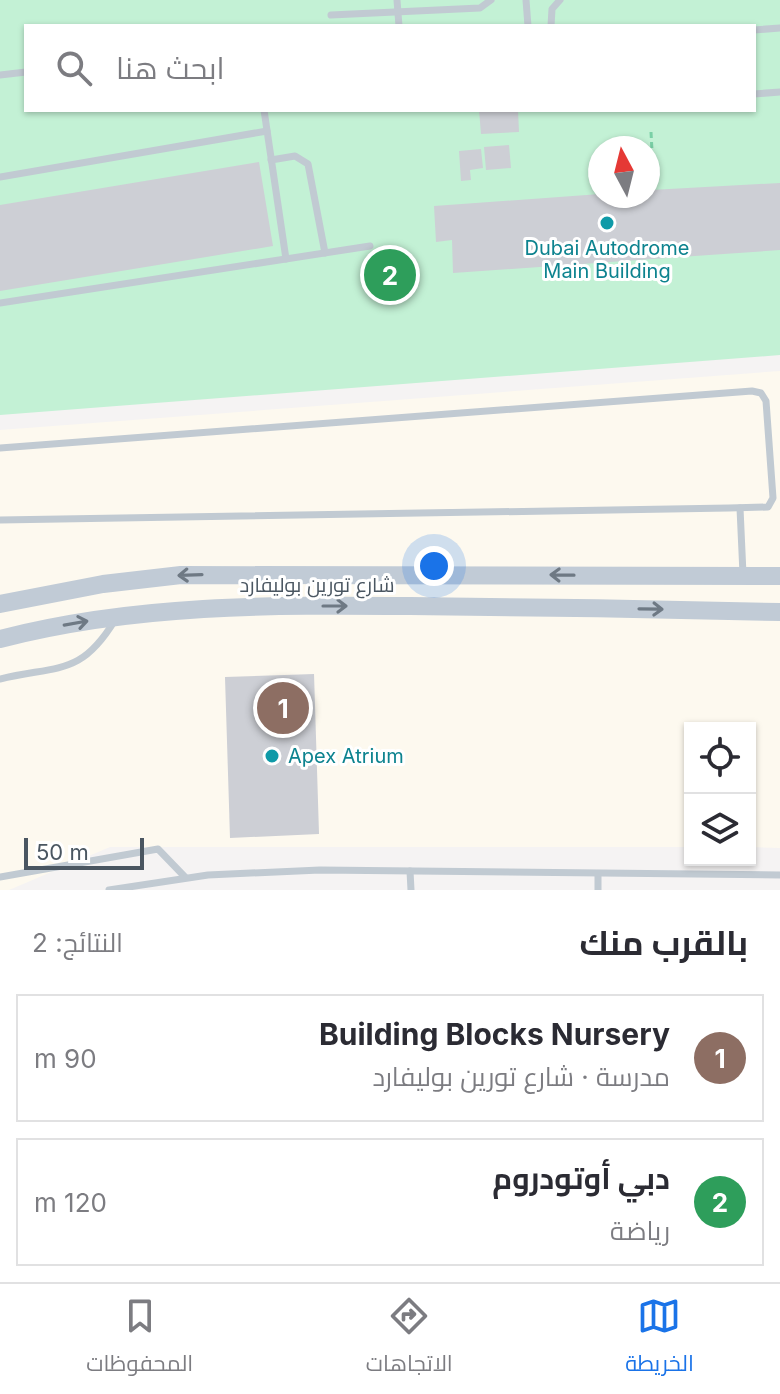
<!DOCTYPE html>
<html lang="ar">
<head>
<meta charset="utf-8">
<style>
  :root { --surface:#fff; --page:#f7f7f7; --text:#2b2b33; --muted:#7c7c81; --line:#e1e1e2; --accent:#1a73e8 }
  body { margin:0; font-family:Inter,Cairo,sans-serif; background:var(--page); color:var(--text); direction:rtl }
  .controls { position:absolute; right:24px; bottom:24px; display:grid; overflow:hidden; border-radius:0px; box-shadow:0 2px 6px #0004 }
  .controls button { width:72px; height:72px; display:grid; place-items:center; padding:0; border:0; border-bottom:2px solid var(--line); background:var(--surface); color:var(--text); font:40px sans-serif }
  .compass { position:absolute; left:588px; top:136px; width:72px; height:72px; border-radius:50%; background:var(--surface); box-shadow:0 2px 6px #0004; rotate:353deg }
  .scale { position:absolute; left:24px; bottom:20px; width:120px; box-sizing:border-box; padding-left:8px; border:4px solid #4a5661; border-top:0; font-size:22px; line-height:28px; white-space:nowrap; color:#4a5661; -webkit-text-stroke:6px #fff; paint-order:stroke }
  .you { position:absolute; left:434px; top:566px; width:28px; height:28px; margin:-20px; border:6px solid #fff; border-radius:50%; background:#1a73e8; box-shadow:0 0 0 12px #1a73e833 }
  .badge { display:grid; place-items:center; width:52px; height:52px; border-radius:50%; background:var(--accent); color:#fff; font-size:26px; font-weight:700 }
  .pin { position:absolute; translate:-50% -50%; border:4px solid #fff; box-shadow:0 2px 8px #0006 }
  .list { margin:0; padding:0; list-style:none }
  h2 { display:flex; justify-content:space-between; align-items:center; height:104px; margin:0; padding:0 32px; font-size:34px }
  h2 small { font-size:26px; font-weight:400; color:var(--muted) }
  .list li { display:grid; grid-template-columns:52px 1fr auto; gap:24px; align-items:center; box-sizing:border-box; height:128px; margin:0 16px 16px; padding:0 16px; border:2px solid var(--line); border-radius:0px }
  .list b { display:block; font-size:30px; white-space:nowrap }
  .list p { margin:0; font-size:26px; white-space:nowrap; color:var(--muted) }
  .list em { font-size:26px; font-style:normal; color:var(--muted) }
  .icon { flex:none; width:44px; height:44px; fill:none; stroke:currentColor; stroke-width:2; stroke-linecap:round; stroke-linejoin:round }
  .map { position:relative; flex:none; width:780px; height:890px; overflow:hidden; direction:ltr }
  .search { position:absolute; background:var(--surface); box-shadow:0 2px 6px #0004; left:24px; right:24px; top:24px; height:88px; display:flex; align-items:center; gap:20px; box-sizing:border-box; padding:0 28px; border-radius:0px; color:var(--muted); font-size:30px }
  .sheet { height:392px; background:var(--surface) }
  nav { display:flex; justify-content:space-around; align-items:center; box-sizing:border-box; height:112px; border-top:2px solid var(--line); background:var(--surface); font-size:22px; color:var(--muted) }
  nav a { display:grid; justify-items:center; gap:4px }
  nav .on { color:var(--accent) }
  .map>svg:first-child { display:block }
  .commercial { fill:#fdf9ef }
  .green { fill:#c3f1d5; fill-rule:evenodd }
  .building { fill:#cdcfd5 }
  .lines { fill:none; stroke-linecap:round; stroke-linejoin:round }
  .path { stroke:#7ad0a6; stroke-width:3; stroke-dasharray:6 4; stroke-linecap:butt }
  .service { stroke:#c1cad2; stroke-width:7 }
  .secondary { stroke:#c1cbd6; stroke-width:18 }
  .oneway { stroke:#6e7984 }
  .culture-dot { fill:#0f9aa8; stroke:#fff; stroke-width:3 }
  .labels { text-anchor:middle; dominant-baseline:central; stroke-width:6; stroke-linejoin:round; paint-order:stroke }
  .culture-label { font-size:20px; fill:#0d838f; stroke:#fff }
  .street-label { font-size:20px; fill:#4a5661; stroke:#fff }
</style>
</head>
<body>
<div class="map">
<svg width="780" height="890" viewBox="0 0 780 890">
  <rect width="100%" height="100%" fill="#f5f3f3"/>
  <polygon class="commercial" points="780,371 780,848 750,847 750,728 690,728 690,847 110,847 9,890 0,890 0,430"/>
  <path class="green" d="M0,0H780V355L0,415ZM26,26H754V110H26ZM600,148H648V196H600Z"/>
  <g class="building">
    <polygon points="479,110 518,110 519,132 481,134"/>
    <polygon points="509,145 511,168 486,170 484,147"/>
    <polygon points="481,149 483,168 470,170 471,180 461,181 459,151"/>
    <polygon points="259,162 273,246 0,291 0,205"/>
    <polygon points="648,170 651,190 780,183 780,250 453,273 452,240 436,242 434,206 600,194 648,196"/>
    <polygon points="314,674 319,834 230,838 225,677"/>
  </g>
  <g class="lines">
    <polyline class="path" points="651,132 654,189"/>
    <g class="service">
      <polyline points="397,0 399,26"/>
      <polyline points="526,0 528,26"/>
      <polyline points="331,15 480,8 491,0"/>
      <polyline points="551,26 552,9 560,0"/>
      <polyline points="754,30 780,28"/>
      <polyline points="0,75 26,72"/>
      <polyline points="754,94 780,92"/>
      <polyline points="264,110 286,259"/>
      <polyline points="271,160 295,156 308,164 325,253"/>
      <polyline points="0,177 267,131"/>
      <polyline points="0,303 370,246"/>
      <polyline points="0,448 752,391 761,393 766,401 773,498 768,507 729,508 0,520"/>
      <polyline points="740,508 743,574"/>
      <path d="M0,679C59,665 81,676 115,620"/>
      <polyline points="410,871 411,890"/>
      <polyline points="598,875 598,890"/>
      <polyline points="0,877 158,849 185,877"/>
      <polyline points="109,890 208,875 320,870 780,875"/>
    </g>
    <g class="secondary">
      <polyline points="0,604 103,584 181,575 780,576"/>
      <path d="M0,639C135,604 271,605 410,606C533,607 657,609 780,612"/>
    </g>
  </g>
  <defs><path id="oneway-shaft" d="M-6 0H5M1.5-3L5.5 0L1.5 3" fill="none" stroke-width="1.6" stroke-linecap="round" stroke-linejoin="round" transform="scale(2)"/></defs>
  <g class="oneway">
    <use href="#oneway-shaft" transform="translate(190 575) rotate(178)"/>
    <use href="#oneway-shaft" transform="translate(562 575) rotate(-179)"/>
    <use href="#oneway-shaft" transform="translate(335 606)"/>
    <use href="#oneway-shaft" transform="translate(651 609) rotate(1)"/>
    <use href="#oneway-shaft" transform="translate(76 623) rotate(-10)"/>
  </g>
  <g class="culture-dot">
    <circle cx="607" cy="223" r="8"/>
    <circle cx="272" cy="756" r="8"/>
  </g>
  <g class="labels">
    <g class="culture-label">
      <text x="607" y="248">Dubai Autodrome<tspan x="607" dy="23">Main Building</tspan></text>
      <text x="288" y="756" text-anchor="start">Apex Atrium</text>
    </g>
    <g class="street-label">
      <text x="317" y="585">شارع تورين بوليفارد</text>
    </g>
  </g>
</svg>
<div class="controls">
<button><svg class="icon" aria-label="locate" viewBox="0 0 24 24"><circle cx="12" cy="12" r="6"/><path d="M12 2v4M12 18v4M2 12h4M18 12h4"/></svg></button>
<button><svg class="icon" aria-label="layers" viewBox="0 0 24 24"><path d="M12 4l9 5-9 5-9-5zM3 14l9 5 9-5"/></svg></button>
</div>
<svg class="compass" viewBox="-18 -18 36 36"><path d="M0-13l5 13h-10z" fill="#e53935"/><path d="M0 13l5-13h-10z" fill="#7c7c81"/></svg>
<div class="scale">50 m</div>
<div class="you"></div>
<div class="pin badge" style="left:283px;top:708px;background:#8d6e63">1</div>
<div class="pin badge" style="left:390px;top:275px;background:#2e9e5b">2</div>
<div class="search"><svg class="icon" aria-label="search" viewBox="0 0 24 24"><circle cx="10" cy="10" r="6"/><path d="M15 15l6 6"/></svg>ابحث هنا</div>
</div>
<section class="sheet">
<h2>بالقرب منك<small>النتائج: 2</small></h2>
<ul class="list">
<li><span class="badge" style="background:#8d6e63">1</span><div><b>Building Blocks Nursery</b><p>مدرسة · شارع تورين بوليفارد</p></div><em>90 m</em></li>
<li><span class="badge" style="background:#2e9e5b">2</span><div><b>دبي أوتودروم</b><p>رياضة</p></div><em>120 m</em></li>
</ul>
</section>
<nav>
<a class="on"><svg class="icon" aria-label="map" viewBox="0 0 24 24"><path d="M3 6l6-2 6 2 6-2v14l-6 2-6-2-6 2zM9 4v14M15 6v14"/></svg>الخريطة</a>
<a><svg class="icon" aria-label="directions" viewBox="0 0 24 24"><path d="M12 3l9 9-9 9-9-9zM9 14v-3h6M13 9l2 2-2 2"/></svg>الاتجاهات</a>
<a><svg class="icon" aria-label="saved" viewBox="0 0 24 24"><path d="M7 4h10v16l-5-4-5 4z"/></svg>المحفوظات</a>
</nav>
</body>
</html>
